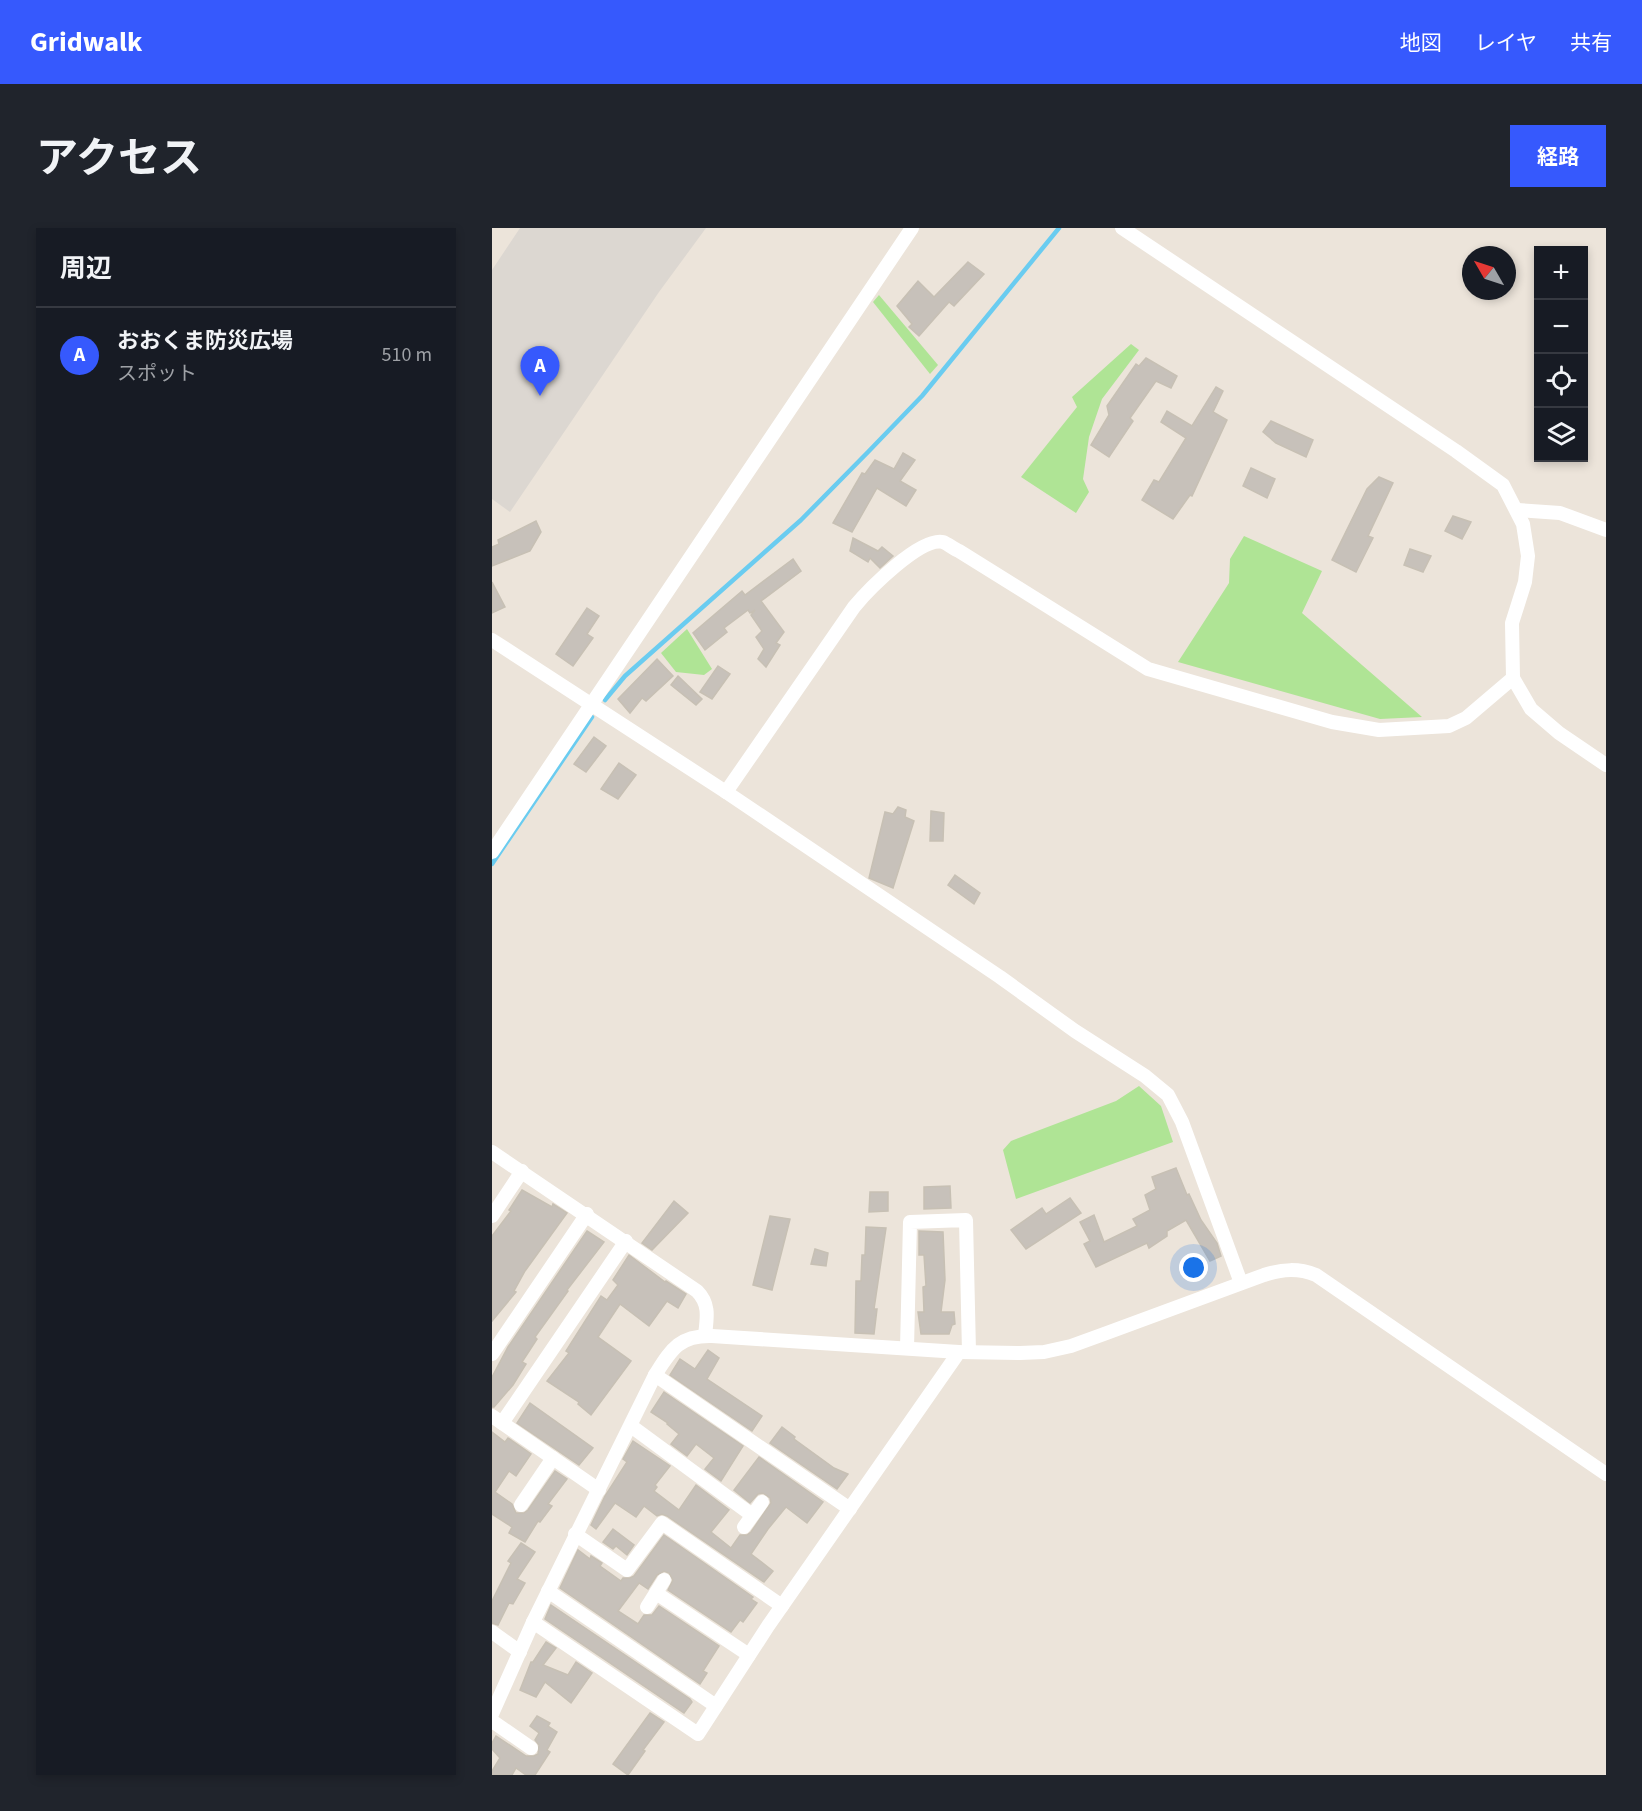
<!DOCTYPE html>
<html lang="ja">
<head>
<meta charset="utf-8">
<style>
  :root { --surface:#171b24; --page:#20242c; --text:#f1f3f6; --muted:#9ea1a6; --line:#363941; --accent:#3659fd }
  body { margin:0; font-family:"Source Sans 3","Noto Sans JP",sans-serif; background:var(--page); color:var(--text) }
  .controls { position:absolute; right:18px; top:18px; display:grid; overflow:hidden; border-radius:0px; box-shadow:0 3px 9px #0003 }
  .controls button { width:54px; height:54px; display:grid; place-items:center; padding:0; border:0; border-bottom:2px solid var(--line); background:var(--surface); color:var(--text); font:30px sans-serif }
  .compass { position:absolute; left:970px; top:18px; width:54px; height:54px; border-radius:50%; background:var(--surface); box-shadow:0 3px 9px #0003; rotate:309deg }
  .you { position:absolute; left:702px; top:1040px; width:21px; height:21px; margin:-15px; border:4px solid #fff; border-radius:50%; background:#1a73e8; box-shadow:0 0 0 9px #1a73e833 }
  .badge { display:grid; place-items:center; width:39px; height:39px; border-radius:50%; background:var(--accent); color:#fff; font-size:20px; font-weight:700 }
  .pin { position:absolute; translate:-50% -50px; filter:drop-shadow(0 2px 3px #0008) }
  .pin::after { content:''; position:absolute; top:32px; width:21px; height:18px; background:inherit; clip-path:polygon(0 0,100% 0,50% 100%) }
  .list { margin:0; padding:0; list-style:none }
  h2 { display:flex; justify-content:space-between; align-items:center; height:78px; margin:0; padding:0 24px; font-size:26px }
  h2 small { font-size:20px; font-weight:400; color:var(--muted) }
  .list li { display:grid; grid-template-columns:39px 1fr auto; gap:18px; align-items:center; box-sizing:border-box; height:96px; padding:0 24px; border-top:2px solid var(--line) }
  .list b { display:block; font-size:22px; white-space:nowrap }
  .list p { margin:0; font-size:20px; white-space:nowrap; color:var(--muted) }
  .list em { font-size:20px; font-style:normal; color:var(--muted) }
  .icon { flex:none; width:33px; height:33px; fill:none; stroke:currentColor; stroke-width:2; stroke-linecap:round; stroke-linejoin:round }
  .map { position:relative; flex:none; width:1114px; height:1547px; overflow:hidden; border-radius:0px }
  header { display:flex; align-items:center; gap:36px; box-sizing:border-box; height:84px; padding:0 30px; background:var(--accent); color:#fff }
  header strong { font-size:28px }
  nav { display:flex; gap:33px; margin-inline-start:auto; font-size:21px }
  .intro { display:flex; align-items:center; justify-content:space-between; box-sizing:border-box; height:144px; padding:0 36px }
  h1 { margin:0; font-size:42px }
  .button { padding:15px 27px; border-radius:0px; background:var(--accent); color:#fff; font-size:21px; font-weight:700 }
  main { display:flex; gap:36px; padding:0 36px }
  aside { flex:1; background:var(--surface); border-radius:0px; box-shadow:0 3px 9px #0003 }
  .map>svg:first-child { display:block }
  .green { fill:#afe495 }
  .plaza { fill:#dcd7d1 }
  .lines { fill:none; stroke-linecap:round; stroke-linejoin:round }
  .stream { stroke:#6accf0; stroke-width:4.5 }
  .building { fill:#c7c1ba; stroke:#c7c0b4; stroke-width:1.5 }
  .minor { stroke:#fff; stroke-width:14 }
</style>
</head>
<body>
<header>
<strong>Gridwalk</strong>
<nav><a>地図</a><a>レイヤ</a><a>共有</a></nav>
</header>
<div class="intro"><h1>アクセス</h1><a class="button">経路</a></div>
<main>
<aside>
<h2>周辺<small></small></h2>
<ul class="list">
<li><span class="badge">A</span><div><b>おおくま防災広場</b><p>スポット</p></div><em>510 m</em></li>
</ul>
</aside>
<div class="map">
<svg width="1114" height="1547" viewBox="0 0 1114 1547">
  <rect width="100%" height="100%" fill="#ece4da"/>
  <g class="green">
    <polygon points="387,67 446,137 438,146 381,74"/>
    <polygon points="639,116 647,122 610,171 597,209 591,251 597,264 584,285 529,249 585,179 580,169"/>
    <polygon points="752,308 830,343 810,385 930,489 888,491 686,434 737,355 738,331"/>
    <polygon points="195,401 220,441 212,447 184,444 169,425"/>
    <polygon points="647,858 669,878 681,914 524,971 511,922 519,913 624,873"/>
  </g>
  <polygon class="plaza" points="28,0 214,0 167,64 18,284 0,271 0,42"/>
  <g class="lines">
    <g class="stream">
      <polyline points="113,472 133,448 309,292 376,224 430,168 567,0"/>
      <polyline points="0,636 100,489"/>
    </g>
  </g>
  <g class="building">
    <polygon points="476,34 492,46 462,78 457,74 427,108 417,99 420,96 405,78 426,53 442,69"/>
    <polygon points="654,130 685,148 679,160 664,153 638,190 641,193 617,229 599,217 617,187 615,178 644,136 647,138"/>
    <polygon points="724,159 731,163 721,184 735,192 700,268 698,267 681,291 650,272 662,252 667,254 694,210 669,194 675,183 700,198"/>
    <polygon points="779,193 821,212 814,229 784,215 771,204"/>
    <polygon points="411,225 423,232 408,253 424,262 414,278 385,260 360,304 341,295 370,245 373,246 383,232 402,241"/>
    <polygon points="759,240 783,251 775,270 751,258"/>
    <polygon points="887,249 901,255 876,308 881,310 864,344 840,332 875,261"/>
    <polygon points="961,288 979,294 970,311 953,303"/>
    <polygon points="44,293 49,304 38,323 0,338 0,319 7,316 6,312"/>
    <polygon points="361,310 386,323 390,319 401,328 388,340 378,330 376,334 358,323"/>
    <polygon points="918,321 939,328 931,344 912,337"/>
    <polygon points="301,331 309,343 269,373 292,404 284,415 288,417 274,439 266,431 272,421 264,409 270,403 259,387 263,382 258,385 256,382 232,400 235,404 213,422 201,405 250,363 253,367"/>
    <polygon points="0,354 13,379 0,385"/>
    <polygon points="95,380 107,388 95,406 101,410 81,438 64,426"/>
    <polygon points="165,431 181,448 154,473 150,470 138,485 126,471"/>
    <polygon points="226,438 238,446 220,471 208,464"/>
    <polygon points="186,448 210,471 204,477 179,457"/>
    <polygon points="102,509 114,518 94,544 82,536"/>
    <polygon points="127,535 144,547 126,571 109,561"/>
    <polygon points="406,579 414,582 413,589 422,593 401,660 377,650 393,584 401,586"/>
    <polygon points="439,583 452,585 451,613 438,613"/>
    <polygon points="463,647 488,665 482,676 456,657"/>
    <polygon points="684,940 695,967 697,966 709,992 725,1015 729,1028 718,1033 694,992 675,1003 675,1008 657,1020 655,1015 604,1039 592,1016 598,1013 588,994 602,987 612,1014 645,998 641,991 658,982 653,967 664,961 660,949"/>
    <polygon points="458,958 459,980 432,981 432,959"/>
    <polygon points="30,962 60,979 61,976 75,985 33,1043 22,1063 24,1064 0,1093 0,1008 19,983 17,982"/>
    <polygon points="378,964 396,964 396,983 377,984"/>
    <polygon points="578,970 589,985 534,1021 519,1002 550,980 554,986"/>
    <polygon points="182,973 196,985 160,1022 150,1015"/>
    <polygon points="278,988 298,991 280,1062 261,1057"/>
    <polygon points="374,999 394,1000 382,1081 385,1081 382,1106 363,1105 364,1053 369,1053 370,1027 373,1027"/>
    <polygon points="95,1003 112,1014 75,1062 76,1063 43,1109 45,1111 30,1134 34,1136 21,1157 2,1179 0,1179 0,1149 16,1119"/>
    <polygon points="427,1003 451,1004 453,1052 449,1084 462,1084 463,1096 460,1097 457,1106 429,1106 426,1084 432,1084 431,1059 434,1058 432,1027 427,1027"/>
    <polygon points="323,1021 336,1025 334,1038 319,1036"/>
    <polygon points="137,1027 173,1054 174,1053 194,1066 186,1080 175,1073 157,1098 128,1076 106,1109 139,1133 99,1187 86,1176 87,1174 55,1153 77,1125 74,1123 109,1068 115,1072 126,1057 121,1052"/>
    <polygon points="216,1122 227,1130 215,1151 270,1188 260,1203 178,1147 188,1131 203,1141"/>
    <polygon points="172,1164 251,1218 229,1253 213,1241 222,1230 204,1216 195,1228 179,1216 187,1206 175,1196 176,1195 159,1184"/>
    <polygon points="38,1175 101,1220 87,1237 25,1195"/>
    <polygon points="290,1199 303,1209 302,1211 342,1240 356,1246 345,1261 278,1215"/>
    <polygon points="0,1204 13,1214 16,1210 39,1226 24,1248 17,1243 3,1264 20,1276 24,1285 32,1285 36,1282 63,1243 75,1251 56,1276 60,1278 48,1294 46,1293 33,1314 17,1305 20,1299 0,1286"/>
    <polygon points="141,1213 178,1238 163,1257 165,1259 162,1263 187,1282 204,1257 237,1282 219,1304 239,1320 248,1307 255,1307 259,1304 279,1275 278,1270 271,1265 266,1266 258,1275 242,1262 267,1229 331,1274 315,1295 294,1279 276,1301 259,1326 281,1343 272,1354 175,1288 170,1286 165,1288 152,1278 144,1289 123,1275 104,1301 99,1297 113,1268 135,1234 131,1231"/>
    <polygon points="121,1301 142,1317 135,1327 124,1318 121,1321 111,1314"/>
    <polygon points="172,1307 261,1369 259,1371 265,1375 251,1394 248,1392 239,1404 176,1362 181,1352 177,1345 172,1343 165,1347 156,1361 147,1355 126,1383 146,1396 152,1387 160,1387 167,1378 227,1418 211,1443 215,1445 208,1456 68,1360 86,1322 98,1331 99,1328 110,1335 108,1338 129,1353 131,1350 138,1350 142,1348"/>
    <polygon points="29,1315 43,1324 25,1351 33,1355 21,1376 17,1375 6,1397 0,1395 0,1373 19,1335 16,1333"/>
    <polygon points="59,1377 198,1471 200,1474 192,1485 53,1391"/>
    <polygon points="54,1414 64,1420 51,1437 76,1447 84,1434 100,1445 79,1475 53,1454 44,1469 28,1462 39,1434 41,1434"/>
    <polygon points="158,1485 172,1494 151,1522 153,1523 136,1547 121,1536"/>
    <polygon points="45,1488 58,1495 56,1498 65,1504 55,1522 58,1524 43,1547 34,1547 24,1540 20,1547 0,1547 0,1543 8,1530 0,1521 0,1515 4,1508 34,1528 42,1528 46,1526 47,1517 43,1512 47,1505 38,1498"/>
  </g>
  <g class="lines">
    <g class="minor">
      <polyline points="630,0 964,223 1011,257 1031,296 1036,328 1033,354 1020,395 1021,450 1039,481 1067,505 1114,537"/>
      <polyline points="1025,282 1068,285 1114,302"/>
      <polyline points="0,412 234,564 508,749 583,803 653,848 676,867 690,894 749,1055"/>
      <path d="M234,564L362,379C376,362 428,309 451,314C456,316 462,321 467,323L656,441L840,494L887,502L957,498L974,490L1021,450"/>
      <polyline points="0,624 420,0"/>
      <path d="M0,924L205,1063C218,1076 215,1090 213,1107"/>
      <polyline points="0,988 30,943"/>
      <polyline points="415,1120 418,994 474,992 477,1124"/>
      <polyline points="0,1126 95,986"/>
      <polyline points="163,1147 358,1281"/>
      <polyline points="0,1188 107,1262"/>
      <polyline points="10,1195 134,1013"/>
      <polyline points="139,1198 260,1287"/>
      <polyline points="29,1277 61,1230"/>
      <polyline points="252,1299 270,1274"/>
      <polyline points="83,1306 135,1342 170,1295 290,1378"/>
      <polyline points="56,1363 224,1478"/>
      <polyline points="164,1365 257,1427"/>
      <polyline points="155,1379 172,1352"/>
      <polyline points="41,1394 206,1506 276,1398 467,1124"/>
      <polyline points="0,1404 28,1424"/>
      <path d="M0,1486L41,1394L163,1147C179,1122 187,1107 220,1108L467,1124L528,1125L552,1124L579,1118L612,1106L772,1047C791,1041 806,1040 824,1047L1114,1246"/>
      <polyline points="0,1493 39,1520"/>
    </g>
  </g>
</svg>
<div class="controls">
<button>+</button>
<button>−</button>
<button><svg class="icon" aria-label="locate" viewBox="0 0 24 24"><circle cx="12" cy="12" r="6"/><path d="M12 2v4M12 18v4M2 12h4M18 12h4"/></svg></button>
<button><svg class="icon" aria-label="layers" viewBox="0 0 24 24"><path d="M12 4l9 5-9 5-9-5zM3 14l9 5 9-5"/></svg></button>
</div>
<svg class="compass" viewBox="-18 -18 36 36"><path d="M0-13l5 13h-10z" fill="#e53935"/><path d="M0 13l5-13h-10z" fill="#9ea1a6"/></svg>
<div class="you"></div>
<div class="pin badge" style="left:48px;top:168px">A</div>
</div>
</main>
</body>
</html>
